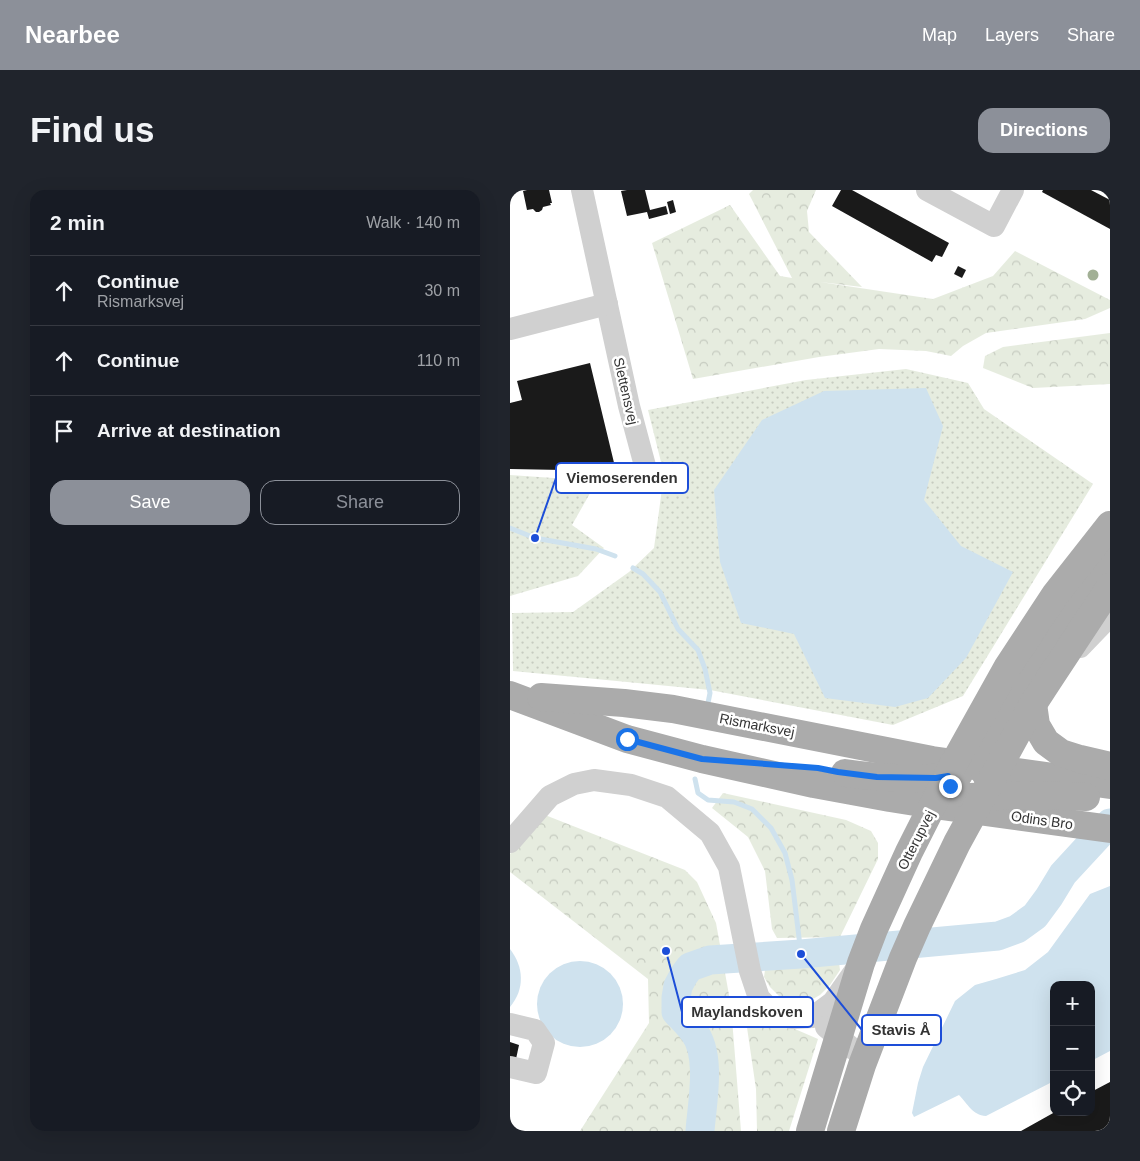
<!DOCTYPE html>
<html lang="en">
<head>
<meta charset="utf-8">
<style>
  :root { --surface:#171b24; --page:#20242c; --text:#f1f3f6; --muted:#9ea1a6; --line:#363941; --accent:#8c9099 }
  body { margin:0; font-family:Arial,sans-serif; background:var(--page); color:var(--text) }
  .controls { position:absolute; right:15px; bottom:15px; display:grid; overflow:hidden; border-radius:10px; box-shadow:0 5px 20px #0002 }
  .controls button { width:45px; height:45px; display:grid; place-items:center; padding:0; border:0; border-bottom:1px solid var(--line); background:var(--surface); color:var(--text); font:25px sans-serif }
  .stop { position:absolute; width:15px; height:15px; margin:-11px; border:4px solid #1a73e8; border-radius:50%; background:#fff }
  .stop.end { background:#1a73e8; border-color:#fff; box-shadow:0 1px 5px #0008 }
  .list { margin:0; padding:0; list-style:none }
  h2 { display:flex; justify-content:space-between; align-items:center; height:65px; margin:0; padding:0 20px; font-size:21px }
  h2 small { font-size:16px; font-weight:400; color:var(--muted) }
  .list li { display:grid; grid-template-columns:32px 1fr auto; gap:15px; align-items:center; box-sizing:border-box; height:70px; padding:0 20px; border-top:1px solid var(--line) }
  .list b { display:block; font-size:19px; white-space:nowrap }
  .list p { margin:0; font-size:16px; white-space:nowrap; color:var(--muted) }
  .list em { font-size:16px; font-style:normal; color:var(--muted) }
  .actions { display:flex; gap:10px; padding:15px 20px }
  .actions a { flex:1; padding:11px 0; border:1px solid var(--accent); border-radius:15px; text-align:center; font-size:18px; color:var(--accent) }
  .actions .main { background:var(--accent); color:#fff }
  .icon { flex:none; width:28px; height:28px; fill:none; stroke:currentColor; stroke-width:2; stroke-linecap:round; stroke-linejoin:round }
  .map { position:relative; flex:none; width:600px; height:941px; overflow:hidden; border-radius:15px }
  header { display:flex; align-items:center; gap:30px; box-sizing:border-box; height:70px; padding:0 25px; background:var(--accent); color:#fff }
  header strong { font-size:24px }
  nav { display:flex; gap:28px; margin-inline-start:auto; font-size:18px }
  .intro { display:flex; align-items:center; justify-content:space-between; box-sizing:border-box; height:120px; padding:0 30px }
  h1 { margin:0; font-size:35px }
  .button { padding:12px 22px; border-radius:15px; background:var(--accent); color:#fff; font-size:18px; font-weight:700 }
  main { display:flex; gap:30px; padding:0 30px }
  aside { flex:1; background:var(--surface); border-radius:15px; box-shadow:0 5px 20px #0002 }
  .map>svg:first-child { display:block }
  .grass { fill:url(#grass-dots) }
  .forest { fill:url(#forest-crowns) }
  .water { fill:#cfe2ee }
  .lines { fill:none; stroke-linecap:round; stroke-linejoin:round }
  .stream { stroke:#cfe2ee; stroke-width:5 }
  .river { stroke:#cfe2ee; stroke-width:29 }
  .building { fill:#1a1a1a }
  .minor { stroke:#d0d0d0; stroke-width:22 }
  .major { stroke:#ababab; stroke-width:28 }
  .tree { fill:#a2b095 }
  .route { stroke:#1a73e8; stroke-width:6 }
  .labels { text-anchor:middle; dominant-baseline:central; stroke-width:5; stroke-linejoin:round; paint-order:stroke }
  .street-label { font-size:14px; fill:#333; stroke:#fff }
  .leader { fill:none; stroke:#1d4ed8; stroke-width:2 }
  .callout-dot { fill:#1d4ed8; stroke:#fff; stroke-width:2 }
  .callout { fill:#fff; stroke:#1d4ed8; stroke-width:2 }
  .callout-label { font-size:15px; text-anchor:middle; font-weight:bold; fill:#333 }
</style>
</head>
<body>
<header>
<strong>Nearbee</strong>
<nav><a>Map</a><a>Layers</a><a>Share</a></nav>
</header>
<div class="intro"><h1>Find us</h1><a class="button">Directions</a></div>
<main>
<aside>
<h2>2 min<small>Walk · 140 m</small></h2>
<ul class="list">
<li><svg class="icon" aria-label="ahead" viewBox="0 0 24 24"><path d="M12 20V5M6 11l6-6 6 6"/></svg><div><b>Continue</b><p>Rismarksvej</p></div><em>30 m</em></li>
<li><svg class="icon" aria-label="ahead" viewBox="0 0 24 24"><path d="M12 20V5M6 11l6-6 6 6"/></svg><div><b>Continue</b></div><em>110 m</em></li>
<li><svg class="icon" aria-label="arrive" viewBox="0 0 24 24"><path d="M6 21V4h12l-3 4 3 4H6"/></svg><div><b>Arrive at destination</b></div></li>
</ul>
<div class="actions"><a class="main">Save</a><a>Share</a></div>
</aside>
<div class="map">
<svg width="600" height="941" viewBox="0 0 600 941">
  <defs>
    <pattern id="grass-dots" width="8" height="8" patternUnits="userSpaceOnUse" patternTransform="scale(1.25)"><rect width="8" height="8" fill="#e6ecdf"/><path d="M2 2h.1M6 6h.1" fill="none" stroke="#c6cbc0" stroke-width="1.8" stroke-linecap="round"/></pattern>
    <pattern id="forest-crowns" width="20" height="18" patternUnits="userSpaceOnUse" patternTransform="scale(1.25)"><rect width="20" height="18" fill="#e6ecdf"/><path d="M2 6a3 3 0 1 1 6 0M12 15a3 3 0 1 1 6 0" fill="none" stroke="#c6cbc0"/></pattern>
  </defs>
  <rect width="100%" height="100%" fill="#fff"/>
  <g class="grass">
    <polygon points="396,179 458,193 474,219 583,294 453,506 383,535 200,500 3,481 2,423 63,422 119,382 144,358 154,284 138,220 296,190"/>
    <polygon points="0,285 87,291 62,335 94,358 68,386 0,406"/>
  </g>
  <g class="forest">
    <polygon points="243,0 306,0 297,21 299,42 352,97 310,92 423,109 483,86 505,61 600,110 600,118 575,129 476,143 453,156 441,166 416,161 369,159 309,167 183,189 142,53 220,15 270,86 282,88 239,4"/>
    <polygon points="600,143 600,194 523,198 473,178 475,166 493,157"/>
    <polygon points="213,603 336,630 361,641 368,653 368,669 330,747 267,748 262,739 255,681 238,647 202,618"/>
    <polygon points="35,625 175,680 187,692 206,733 221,816 231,941 70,941 139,833 138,789 0,682 0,664"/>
    <polygon points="329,773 330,780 320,795 310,805 301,810 291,812 272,809 260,797 254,787 255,780"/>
    <polygon points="234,817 308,849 279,941 247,941 246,899"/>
  </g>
  <g class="water">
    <polygon points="416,198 433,236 414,310 451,356 503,382 456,468 418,508 385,517 315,508 284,444 231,433 210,372 204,300 252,230 314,201"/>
    <path d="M600,696V861L581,871V795H544V891L476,926C462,925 458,914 449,905L404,927L402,923L408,893L413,877L445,811L465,795L486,789L515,780L538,762L580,704Z"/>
    <path d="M0,759C14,777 15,799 0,817Z"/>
    <circle cx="70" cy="814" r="43"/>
  </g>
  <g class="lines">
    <g class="stream">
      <polyline points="0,338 25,348 86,359 105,366"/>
      <polyline points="123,378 133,384 150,402 168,439 188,460 195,479 200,503 198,513"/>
      <polyline points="185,589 188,603 198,610 224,612 242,619 261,638 275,663 282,690 291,764"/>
    </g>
    <path class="river" d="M190,941C192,913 202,866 184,842C179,835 172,828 166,822V808L168,796L174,785L180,777L200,770L291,764L488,746L507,739L525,726L539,707L553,684L600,633"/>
  </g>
  <g class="building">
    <polygon points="17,0 39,0 42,13 40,13 41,15 33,17 32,20 29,22 26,22 23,19 17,20 13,1"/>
    <polygon points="117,0 135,0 140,20 156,16 158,24 139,29 137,22 117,26 111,1"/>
    <polygon points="331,0 342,0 439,53 432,67 426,65 422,72 322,16"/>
    <polygon points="533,0 581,0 600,10 600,39 532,2"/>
    <polygon points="163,10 166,22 160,24 157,12"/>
    <polygon points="448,76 456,80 452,88 444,84"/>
    <polygon points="80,173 106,281 0,279 0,213 12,210 7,191"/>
    <polygon points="0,852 9,855 6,869 0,868"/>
    <polygon points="600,892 600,941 511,941 545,922 581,922 581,902"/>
  </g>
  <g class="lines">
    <g class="minor">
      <polyline points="72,0 119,216 138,287"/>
      <polyline points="417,0 484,36 503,0"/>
      <polyline points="0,139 97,114"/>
      <polyline points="570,457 600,426"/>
      <polyline points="0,652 40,606 64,594 84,590 121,595 157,607 200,643 219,677 240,781 249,808 259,818 282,828 303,827 323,812 344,782"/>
      <polyline points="0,834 25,840 34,853 26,883 0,877"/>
      <polyline points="316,837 343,859"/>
    </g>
    <g class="major">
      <polyline points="0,505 117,549 192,569 304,594 380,608 424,615 600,639"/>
      <polyline points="31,507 114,513 163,519 422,570 600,595"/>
      <polyline points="523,514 526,535 536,552 551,563 570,569 600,576"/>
      <path d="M335,583C372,588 413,592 449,584"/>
      <polyline points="475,583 475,566 479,555 496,521 527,470 599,364"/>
      <polyline points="459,607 527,605 576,607"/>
      <polyline points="300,941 351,773 364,739 399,662 444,573 497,478 545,405 600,335"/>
      <polyline points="331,941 352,875 393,768 407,736 447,653 523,514 538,491 600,397"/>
    </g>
  </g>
  <circle class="tree" cx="583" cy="85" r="5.5"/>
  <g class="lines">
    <polyline class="route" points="117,549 192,569 308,578 328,582 367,587 426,588 438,586 440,596"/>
  </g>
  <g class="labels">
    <g class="street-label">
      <text transform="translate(116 201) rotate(77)">Slettensvej</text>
      <text transform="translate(247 535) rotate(11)">Rismarksvej</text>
      <text transform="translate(532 630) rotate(8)">Odins Bro</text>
      <text transform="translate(406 650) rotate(-63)">Otterupvej</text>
    </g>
  </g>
  <path class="leader" d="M25 348L46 288M156 761L172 822M291 764L352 840"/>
  <g class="callout-dot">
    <circle cx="25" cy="348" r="5"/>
    <circle cx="156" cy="761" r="5"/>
    <circle cx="291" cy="764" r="5"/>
  </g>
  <g class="callout">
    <rect x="46" y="273" width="132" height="30" rx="5"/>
    <rect x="172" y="807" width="131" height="30" rx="5"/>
    <rect x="352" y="825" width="79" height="30" rx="5"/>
  </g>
  <g class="callout-label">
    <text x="112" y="293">Viemoserenden</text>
    <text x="237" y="827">Maylandskoven</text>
    <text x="391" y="845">Stavis Å</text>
  </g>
</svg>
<div class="controls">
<button>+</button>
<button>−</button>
<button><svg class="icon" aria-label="locate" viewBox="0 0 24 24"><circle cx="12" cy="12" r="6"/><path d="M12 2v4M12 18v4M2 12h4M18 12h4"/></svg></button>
</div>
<div class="stop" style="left:117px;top:549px"></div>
<div class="stop end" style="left:440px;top:596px"></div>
</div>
</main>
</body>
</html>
